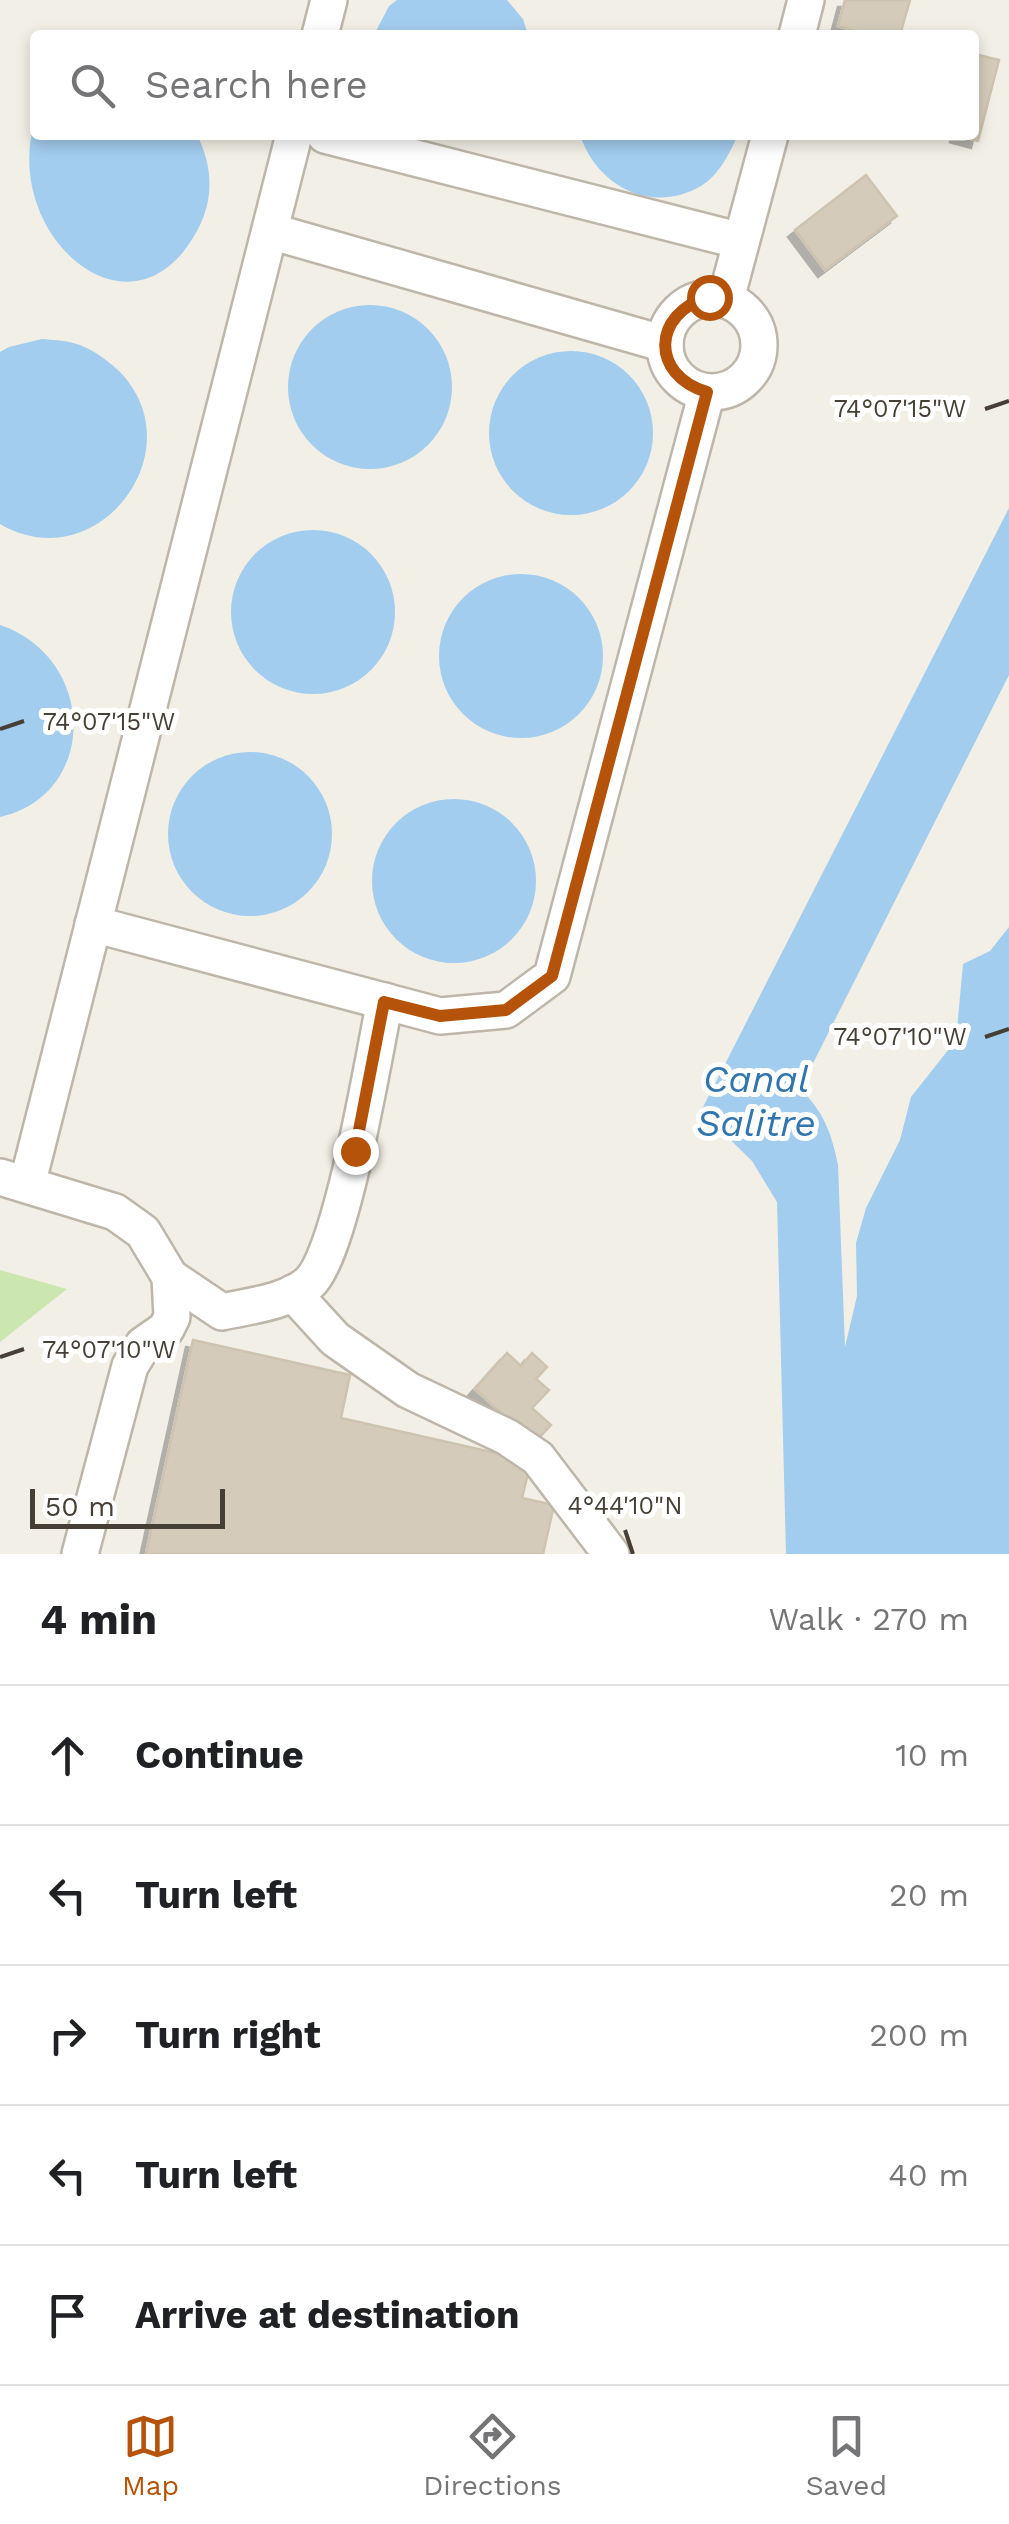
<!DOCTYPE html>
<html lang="en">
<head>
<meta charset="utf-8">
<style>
  :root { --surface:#fff; --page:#f2f2f2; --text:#202124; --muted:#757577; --line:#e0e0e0; --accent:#b45309 }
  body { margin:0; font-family:"Work Sans",sans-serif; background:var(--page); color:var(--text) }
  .scale { position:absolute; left:30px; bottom:25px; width:195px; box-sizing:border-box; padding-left:10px; border:5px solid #453f35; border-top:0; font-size:28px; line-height:35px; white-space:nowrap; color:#453f35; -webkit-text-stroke:8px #fff; paint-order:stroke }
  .stop { position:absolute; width:30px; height:30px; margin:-22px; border:8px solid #b45309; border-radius:50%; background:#fff }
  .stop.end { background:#b45309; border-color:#fff; box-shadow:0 2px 10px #0008 }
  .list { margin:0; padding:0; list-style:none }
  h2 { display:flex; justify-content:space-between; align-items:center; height:130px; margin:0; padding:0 40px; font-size:42px }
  h2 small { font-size:32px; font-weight:400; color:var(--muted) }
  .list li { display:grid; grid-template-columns:65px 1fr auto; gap:30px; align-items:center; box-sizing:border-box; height:140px; padding:0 40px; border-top:2px solid var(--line) }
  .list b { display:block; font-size:38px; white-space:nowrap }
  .list em { font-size:32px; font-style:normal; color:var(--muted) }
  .icon { flex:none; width:55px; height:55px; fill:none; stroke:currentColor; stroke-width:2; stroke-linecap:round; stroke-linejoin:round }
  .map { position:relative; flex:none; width:1009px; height:1554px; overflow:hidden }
  .search { position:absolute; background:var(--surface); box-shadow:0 5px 15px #0003; left:30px; right:30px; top:30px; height:110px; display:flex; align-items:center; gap:25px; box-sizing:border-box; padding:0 35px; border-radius:10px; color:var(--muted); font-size:38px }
  .sheet { height:830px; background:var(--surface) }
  nav { display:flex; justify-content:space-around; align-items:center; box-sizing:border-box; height:140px; border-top:2px solid var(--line); background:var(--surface); font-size:28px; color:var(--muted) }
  nav a { display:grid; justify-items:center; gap:5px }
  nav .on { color:var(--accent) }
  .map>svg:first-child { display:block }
  .green { fill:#cce6af }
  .water { fill:#a3cdee }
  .building { fill:#d4cbbb; stroke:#cec3af; stroke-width:2.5; filter:url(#shadow) }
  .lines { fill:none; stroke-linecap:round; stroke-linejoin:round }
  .minor-casing { stroke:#beb7a9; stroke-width:40 }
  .minor { stroke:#fff; stroke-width:35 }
  .route { stroke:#b45309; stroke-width:12 }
  .ticks { fill:none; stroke:#453f35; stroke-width:4 }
  .labels { text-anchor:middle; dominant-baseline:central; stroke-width:10; stroke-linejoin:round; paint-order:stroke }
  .water-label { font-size:38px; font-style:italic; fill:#3175ae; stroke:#fff }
  .ticks-label { font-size:25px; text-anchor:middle; fill:#453f35; stroke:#fff; stroke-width:10; stroke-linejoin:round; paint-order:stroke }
</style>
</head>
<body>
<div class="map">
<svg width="1009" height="1554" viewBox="0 0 1009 1554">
  <defs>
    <filter id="shadow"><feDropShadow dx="-7" dy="7" stdDeviation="0" flood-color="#0004"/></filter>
  </defs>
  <rect width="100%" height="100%" fill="#f2efe6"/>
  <polygon class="green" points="0,1270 67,1289 0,1342"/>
  <g class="water">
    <polygon points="397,0 507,0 523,19 528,35 374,35 389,6"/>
    <path d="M35,121V135H197C213,166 214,199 198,229C133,353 0,234 35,121Z"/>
    <path d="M580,135H738C729,154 720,174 701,186C651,215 597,186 580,135Z"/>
    <circle cx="370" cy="387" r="82"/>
    <path d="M42,339C52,340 63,340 73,343C90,347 106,359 119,371C197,450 97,581 0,524V352L9,347Z"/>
    <circle cx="571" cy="433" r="82"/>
    <path d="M1009,508V675L800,1089C823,1110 832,1134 838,1165L845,1347L857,1296L856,1243L866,1208L900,1140L911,1097L956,1040L963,964L990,951L1009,927V1554H786L777,1202L752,1161L701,1111Z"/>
    <circle cx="313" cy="612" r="82"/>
    <circle cx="521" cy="656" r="82"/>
    <path d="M0,625C96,657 100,794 0,817Z"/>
    <circle cx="250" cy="834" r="82"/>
    <circle cx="454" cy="881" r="82"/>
  </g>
  <g class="building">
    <polygon points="845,0 910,0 900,35 868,35 838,26"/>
    <polygon points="974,54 999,60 978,141 956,135 974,135"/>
    <polygon points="866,175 897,216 825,270 795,230"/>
    <polygon points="193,1340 350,1375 341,1418 531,1461 522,1498 554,1505 543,1554 146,1554"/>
    <polygon points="507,1353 521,1366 532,1353 547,1367 536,1379 549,1390 532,1408 551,1425 534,1443 475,1389"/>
  </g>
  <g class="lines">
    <defs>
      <g id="minor">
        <polyline points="320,35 329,0"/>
        <polyline points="797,35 806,0"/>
        <polyline points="325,135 741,241"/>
        <polyline points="270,231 665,344"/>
        <circle cx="712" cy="345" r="47"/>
        <polyline points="726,299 770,135"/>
        <polyline points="93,924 440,1016 506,1010 552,976 707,392"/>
        <polyline points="0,1177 115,1212 143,1232 170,1277 172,1317 166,1329 143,1345 130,1366 80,1554"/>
        <polyline points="27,1185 294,135"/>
        <path d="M170,1277L222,1312C249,1306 288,1302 309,1283C342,1254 374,1053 385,1001"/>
        <polyline points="293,1293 335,1339 408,1390 507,1437 538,1458 611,1554"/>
      </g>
    </defs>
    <use href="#minor" class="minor-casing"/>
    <use href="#minor" class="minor"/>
  </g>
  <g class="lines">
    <path class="route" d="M355,1151L384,1002L440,1016L506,1010L552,976L707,392C650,375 652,313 709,297"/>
  </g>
  <path class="ticks" d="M985,409L1009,401M0,729L24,721M985,1037L1009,1029M0,1357L24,1349M625,1530L633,1554"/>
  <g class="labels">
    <g class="water-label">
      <text x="756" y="1079">Canal<tspan x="756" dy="44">Salitre</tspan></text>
    </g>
  </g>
  <g class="ticks-label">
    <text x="900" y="417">74°07'15"W</text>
    <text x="109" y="730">74°07'15"W</text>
    <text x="900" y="1045">74°07'10"W</text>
    <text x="109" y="1358">74°07'10"W</text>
    <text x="625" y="1514">4°44'10"N</text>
  </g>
</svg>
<div class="scale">50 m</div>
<div class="stop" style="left:709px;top:297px"></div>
<div class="stop end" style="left:355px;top:1151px"></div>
<div class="search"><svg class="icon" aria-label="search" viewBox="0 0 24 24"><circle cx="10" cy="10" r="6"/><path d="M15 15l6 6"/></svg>Search here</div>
</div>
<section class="sheet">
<h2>4 min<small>Walk · 270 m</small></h2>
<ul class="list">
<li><svg class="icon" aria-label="ahead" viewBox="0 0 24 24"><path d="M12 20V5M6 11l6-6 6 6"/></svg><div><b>Continue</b></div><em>10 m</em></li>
<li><svg class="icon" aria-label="left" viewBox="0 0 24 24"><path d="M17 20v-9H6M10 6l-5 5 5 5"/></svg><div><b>Turn left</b></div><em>20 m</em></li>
<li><svg class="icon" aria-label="right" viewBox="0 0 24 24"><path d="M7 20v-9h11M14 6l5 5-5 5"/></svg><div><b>Turn right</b></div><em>200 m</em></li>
<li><svg class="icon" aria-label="left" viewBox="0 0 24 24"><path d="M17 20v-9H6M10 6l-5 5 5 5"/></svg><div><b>Turn left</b></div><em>40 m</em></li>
<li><svg class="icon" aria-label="arrive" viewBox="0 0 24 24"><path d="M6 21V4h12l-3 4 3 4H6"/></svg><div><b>Arrive at destination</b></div></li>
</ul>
</section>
<nav>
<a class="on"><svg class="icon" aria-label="map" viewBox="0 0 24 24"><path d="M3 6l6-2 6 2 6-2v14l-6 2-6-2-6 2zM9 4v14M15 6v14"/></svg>Map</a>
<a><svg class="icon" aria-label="directions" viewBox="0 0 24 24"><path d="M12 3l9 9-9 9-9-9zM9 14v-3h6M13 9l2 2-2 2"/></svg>Directions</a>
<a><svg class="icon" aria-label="saved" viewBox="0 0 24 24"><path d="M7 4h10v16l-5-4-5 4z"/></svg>Saved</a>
</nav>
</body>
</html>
